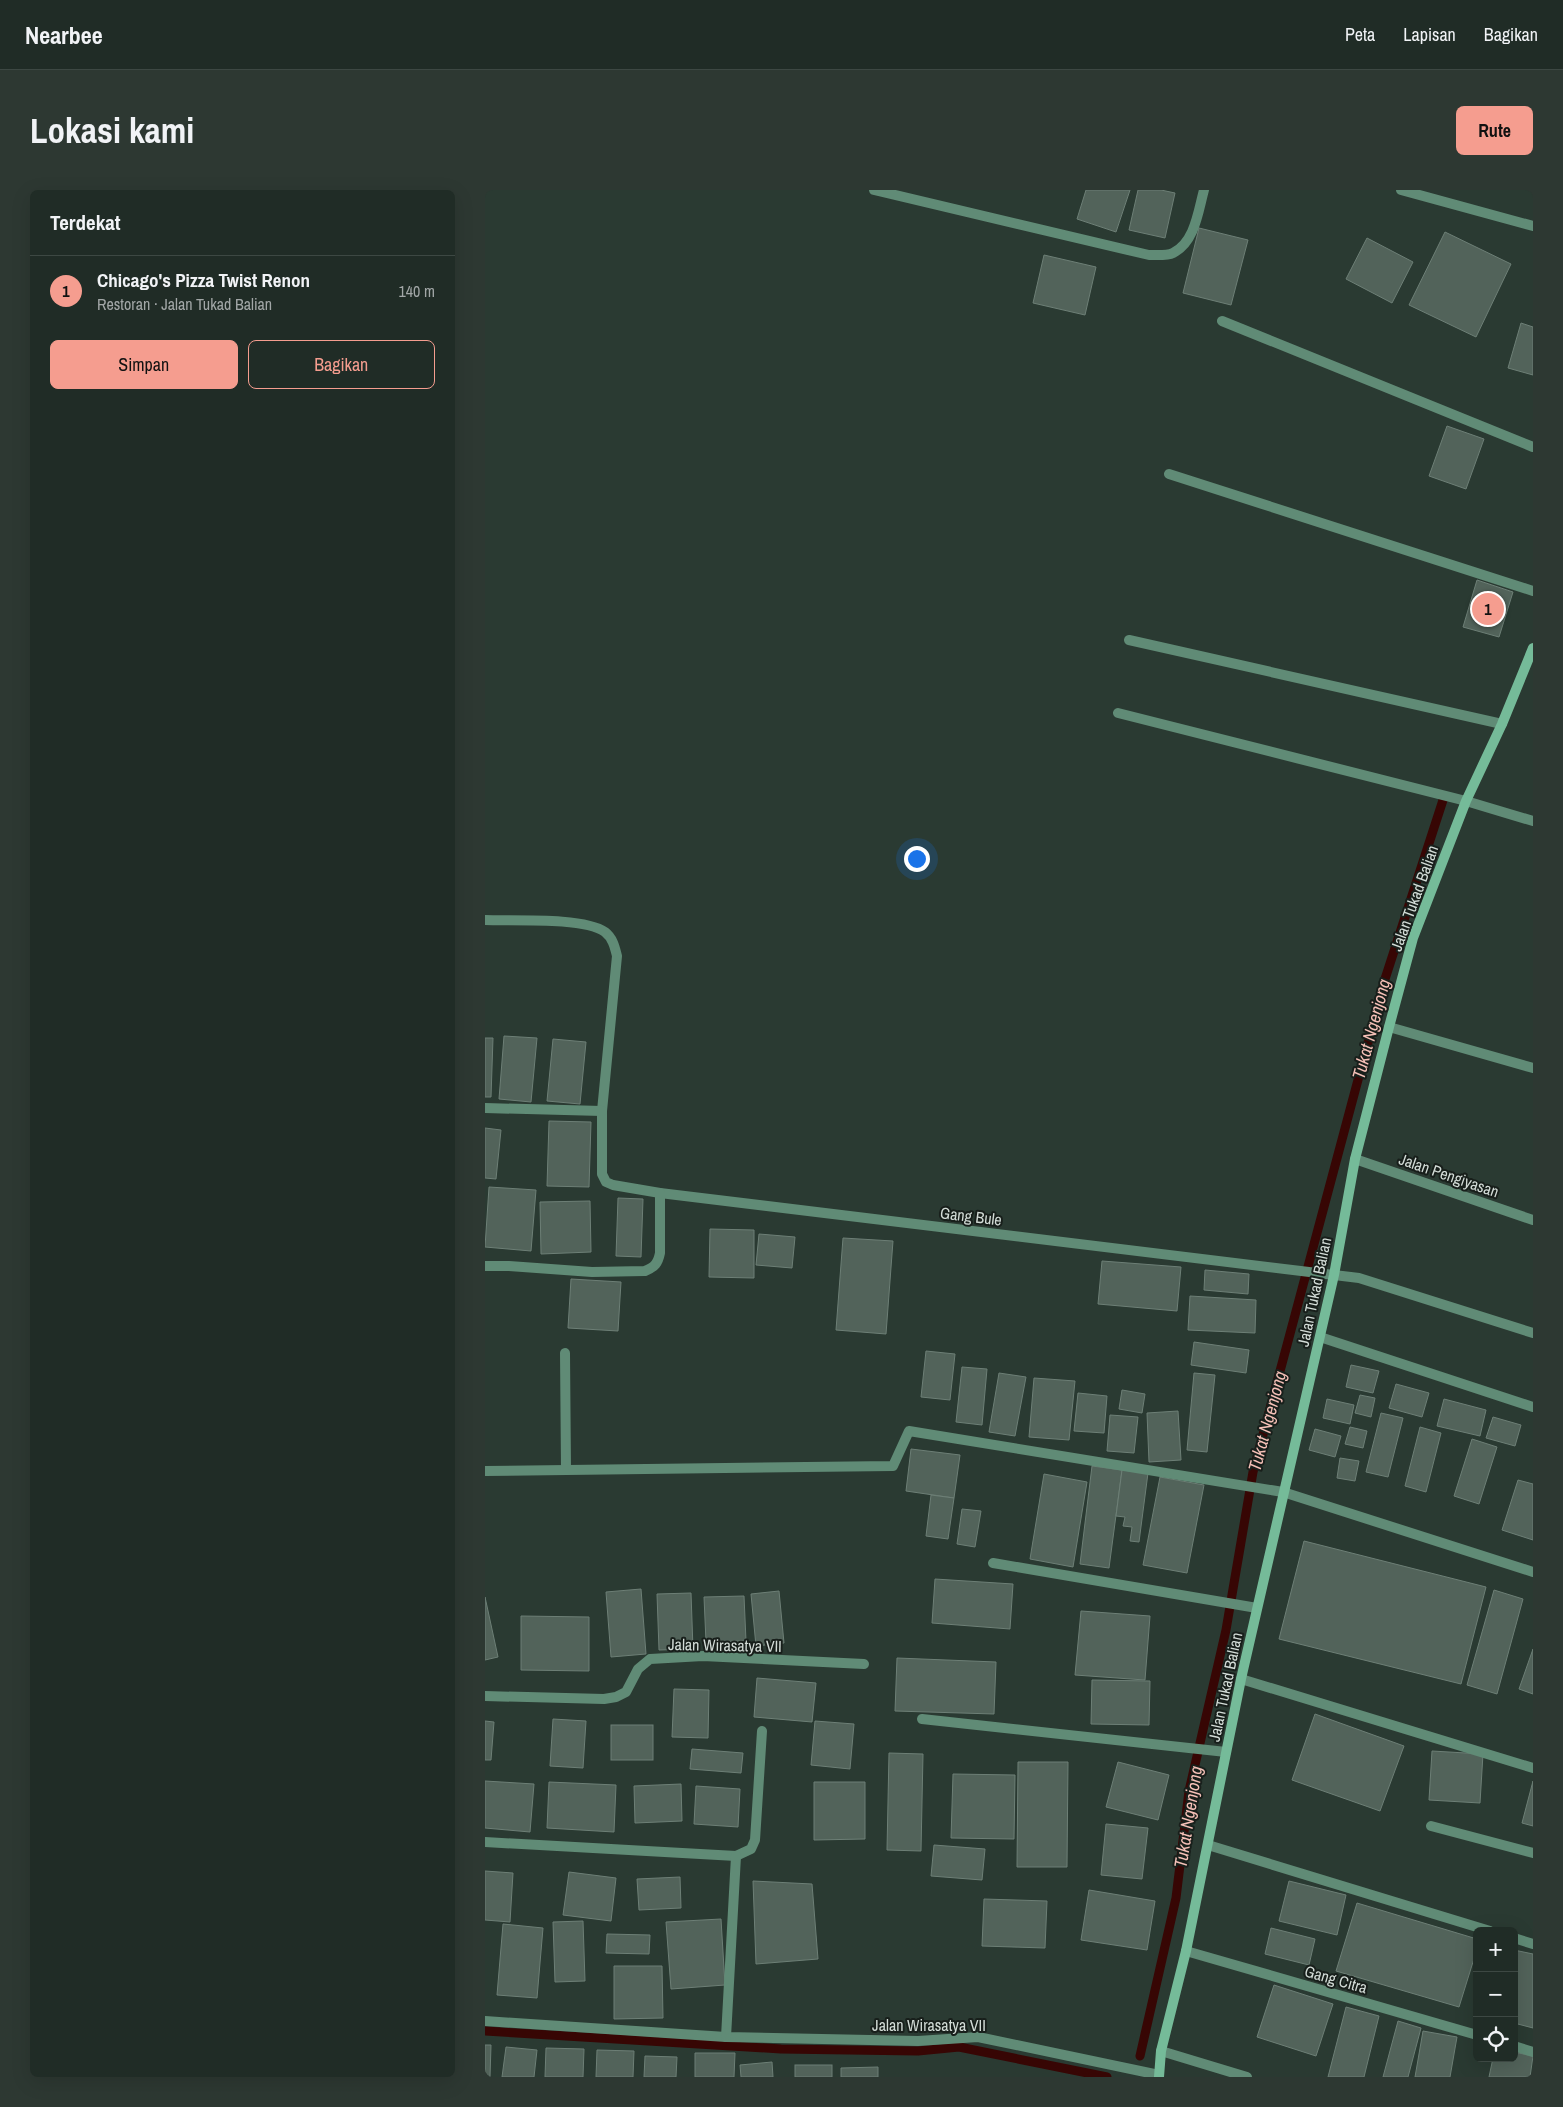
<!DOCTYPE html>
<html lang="id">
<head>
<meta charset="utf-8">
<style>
  :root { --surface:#202c26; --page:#2d3832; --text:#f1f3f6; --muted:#a2a7a7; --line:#3d4843; --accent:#f59d8f }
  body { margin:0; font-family:"Archivo Narrow",sans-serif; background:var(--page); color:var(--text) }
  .controls { position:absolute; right:15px; bottom:15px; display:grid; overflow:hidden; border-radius:8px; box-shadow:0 5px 20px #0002 }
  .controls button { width:45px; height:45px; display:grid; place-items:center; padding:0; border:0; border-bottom:1px solid var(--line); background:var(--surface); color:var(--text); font:25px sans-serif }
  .you { position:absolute; left:431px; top:668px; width:18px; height:18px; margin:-12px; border:4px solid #fff; border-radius:50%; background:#1a73e8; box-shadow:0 0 0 8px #1a73e833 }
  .badge { display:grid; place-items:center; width:32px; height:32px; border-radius:50%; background:var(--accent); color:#111; font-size:16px; font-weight:700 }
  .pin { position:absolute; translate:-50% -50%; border:2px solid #fff; box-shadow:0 1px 5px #0006 }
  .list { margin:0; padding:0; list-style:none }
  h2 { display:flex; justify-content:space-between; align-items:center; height:65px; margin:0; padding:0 20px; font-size:21px }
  h2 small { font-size:16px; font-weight:400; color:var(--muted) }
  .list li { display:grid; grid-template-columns:32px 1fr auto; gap:15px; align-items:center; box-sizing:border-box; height:70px; padding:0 20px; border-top:1px solid var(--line) }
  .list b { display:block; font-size:19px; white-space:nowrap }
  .list p { margin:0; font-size:16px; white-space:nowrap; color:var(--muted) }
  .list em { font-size:16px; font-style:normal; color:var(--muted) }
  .actions { display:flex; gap:10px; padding:15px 20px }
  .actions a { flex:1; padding:11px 0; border:1px solid var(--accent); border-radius:8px; text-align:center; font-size:18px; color:var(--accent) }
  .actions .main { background:var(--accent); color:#111 }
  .icon { flex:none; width:28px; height:28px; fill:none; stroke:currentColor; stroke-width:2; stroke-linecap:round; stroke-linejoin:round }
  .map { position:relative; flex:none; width:1048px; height:1887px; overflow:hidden; border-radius:8px }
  header { display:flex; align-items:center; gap:30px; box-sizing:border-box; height:70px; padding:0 25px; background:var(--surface); border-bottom:1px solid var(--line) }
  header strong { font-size:24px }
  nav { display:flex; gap:28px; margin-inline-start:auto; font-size:18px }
  .intro { display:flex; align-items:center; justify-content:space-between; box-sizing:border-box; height:120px; padding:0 30px }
  h1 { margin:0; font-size:35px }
  .button { padding:12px 22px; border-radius:8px; background:var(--accent); color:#111; font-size:18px; font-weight:700 }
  main { display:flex; gap:30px; padding:0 30px }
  aside { flex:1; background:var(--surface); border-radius:8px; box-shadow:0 5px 20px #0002 }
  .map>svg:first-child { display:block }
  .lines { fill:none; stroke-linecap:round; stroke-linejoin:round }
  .stream { stroke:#370604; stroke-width:9 }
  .building { fill:#52635a; stroke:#6d7f76 }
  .lane { stroke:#608b76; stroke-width:10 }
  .street { stroke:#608b76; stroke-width:10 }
  .secondary { stroke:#75bb99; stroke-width:10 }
  .labels { text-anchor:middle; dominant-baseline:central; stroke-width:4; stroke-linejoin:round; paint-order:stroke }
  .street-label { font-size:16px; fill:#d3dcd7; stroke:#181f1b }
  .water-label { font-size:18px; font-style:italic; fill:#f5c0b7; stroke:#181f1b }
</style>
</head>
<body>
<header>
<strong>Nearbee</strong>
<nav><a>Peta</a><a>Lapisan</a><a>Bagikan</a></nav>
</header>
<div class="intro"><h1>Lokasi kami</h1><a class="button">Rute</a></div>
<main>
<aside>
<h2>Terdekat<small></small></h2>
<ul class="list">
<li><span class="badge">1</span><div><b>Chicago's Pizza Twist Renon</b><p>Restoran · Jalan Tukad Balian</p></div><em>140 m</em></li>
</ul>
<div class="actions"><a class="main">Simpan</a><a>Bagikan</a></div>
</aside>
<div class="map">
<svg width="1048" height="1887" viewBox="0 0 1048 1887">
  <rect width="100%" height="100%" fill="#2a3a32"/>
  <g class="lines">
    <g class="stream">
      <polyline points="0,1841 296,1859 433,1861 474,1857 622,1887"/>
      <polyline points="655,1866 691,1708 704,1601 741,1440 768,1282 900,789 959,607"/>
    </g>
  </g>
  <g class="building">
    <polygon points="601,0 645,0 631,42 592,29"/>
    <polygon points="653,0 676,0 690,3 680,48 644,40"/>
    <polygon points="714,38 763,50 746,115 698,103"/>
    <polygon points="960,42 1026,74 991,147 924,115"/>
    <polygon points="882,48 928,72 907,113 861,89"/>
    <polygon points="559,65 611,77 600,125 548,113"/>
    <polygon points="1036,133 1048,137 1048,185 1023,178"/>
    <polygon points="962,236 999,249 981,299 944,286"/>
    <polygon points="992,390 1028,402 1014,447 978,437"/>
    <polygon points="19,846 52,848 46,912 14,909"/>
    <polygon points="0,848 8,848 6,907 0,907"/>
    <polygon points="68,849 101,852 95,914 62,911"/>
    <polygon points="64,931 106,932 104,997 62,996"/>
    <polygon points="0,938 16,940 11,989 0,988"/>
    <polygon points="4,997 51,1000 46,1061 0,1057"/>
    <polygon points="133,1008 158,1009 156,1067 131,1066"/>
    <polygon points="105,1011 106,1062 56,1064 55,1012"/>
    <polygon points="225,1039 269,1040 269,1088 224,1087"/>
    <polygon points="274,1044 310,1047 307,1078 271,1075"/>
    <polygon points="358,1048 408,1051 401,1144 351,1140"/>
    <polygon points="617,1071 696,1077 692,1121 613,1114"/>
    <polygon points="720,1080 764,1084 763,1104 719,1100"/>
    <polygon points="86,1089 136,1092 133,1141 83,1138"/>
    <polygon points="705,1106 771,1110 770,1143 703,1140"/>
    <polygon points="709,1152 764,1160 761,1183 706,1175"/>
    <polygon points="441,1161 470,1164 465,1210 436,1207"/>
    <polygon points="866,1175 894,1181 888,1203 861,1197"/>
    <polygon points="477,1177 502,1179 497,1235 471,1232"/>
    <polygon points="514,1183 541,1187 530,1246 504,1242"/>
    <polygon points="709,1183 730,1185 722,1262 702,1260"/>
    <polygon points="549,1188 590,1191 584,1250 544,1247"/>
    <polygon points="911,1194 944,1203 937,1227 904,1218"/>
    <polygon points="637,1200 660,1204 657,1223 634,1219"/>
    <polygon points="593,1203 622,1206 619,1243 589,1241"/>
    <polygon points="875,1205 890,1208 886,1227 870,1223"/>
    <polygon points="842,1209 869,1215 865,1234 838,1228"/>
    <polygon points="959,1209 1001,1220 995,1246 952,1236"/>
    <polygon points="693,1221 696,1270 664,1272 662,1223"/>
    <polygon points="896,1223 918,1228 903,1287 881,1282"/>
    <polygon points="625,1225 653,1227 649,1263 622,1261"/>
    <polygon points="1008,1227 1036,1235 1030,1256 1001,1248"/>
    <polygon points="865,1237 882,1241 878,1258 860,1254"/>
    <polygon points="935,1237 956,1243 941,1302 920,1296"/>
    <polygon points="830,1239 856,1246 850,1267 824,1260"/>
    <polygon points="987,1249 1012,1257 994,1314 969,1306"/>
    <polygon points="426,1259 475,1265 469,1308 421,1301"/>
    <polygon points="855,1268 874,1271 870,1291 852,1288"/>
    <polygon points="607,1276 637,1280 624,1378 595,1374"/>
    <polygon points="637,1280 663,1283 654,1352 645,1351 647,1337 638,1336 640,1327 631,1326"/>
    <polygon points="559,1284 602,1292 588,1377 545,1369"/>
    <polygon points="675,1287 719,1295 702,1383 658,1375"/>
    <polygon points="1033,1290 1048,1294 1048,1350 1017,1340"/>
    <polygon points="446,1305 469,1308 463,1349 441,1346"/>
    <polygon points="477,1319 496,1321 490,1357 472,1354"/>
    <polygon points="819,1351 1001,1397 976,1494 794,1449"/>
    <polygon points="450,1389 528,1394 525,1439 447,1433"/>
    <polygon points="156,1399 161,1464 126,1467 121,1402"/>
    <polygon points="1009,1400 1038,1409 1012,1504 982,1495"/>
    <polygon points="294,1401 299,1453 271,1456 266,1404"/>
    <polygon points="206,1403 208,1459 174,1460 172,1404"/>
    <polygon points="259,1406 261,1451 221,1452 219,1407"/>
    <polygon points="0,1407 13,1467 0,1470"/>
    <polygon points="596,1421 665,1426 660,1490 590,1485"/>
    <polygon points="36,1426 104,1427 104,1481 36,1480"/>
    <polygon points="1048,1459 1048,1504 1034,1499"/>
    <polygon points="412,1468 511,1472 509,1524 410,1521"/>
    <polygon points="272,1488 331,1493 327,1532 269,1527"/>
    <polygon points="607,1490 665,1491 664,1535 606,1534"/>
    <polygon points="189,1499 224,1500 223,1548 187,1547"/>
    <polygon points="830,1524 919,1556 895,1621 807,1590"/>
    <polygon points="68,1529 101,1531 98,1578 65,1576"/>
    <polygon points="0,1531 9,1532 6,1570 0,1570"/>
    <polygon points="330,1531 369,1534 365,1579 326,1575"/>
    <rect x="126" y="1535" width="42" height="35"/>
    <polygon points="207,1559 258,1563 256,1583 205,1579"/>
    <polygon points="947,1561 998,1564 995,1613 944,1610"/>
    <polygon points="404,1563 438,1564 436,1661 402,1660"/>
    <polygon points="533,1572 583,1572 582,1677 532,1677"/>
    <polygon points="633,1572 684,1585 673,1630 621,1617"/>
    <polygon points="468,1584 530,1585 529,1649 466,1648"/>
    <polygon points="0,1591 49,1594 45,1642 0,1638"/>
    <polygon points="1048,1591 1048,1636 1037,1633"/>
    <polygon points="64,1592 131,1595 129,1642 62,1638"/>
    <polygon points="329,1592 380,1592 380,1649 329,1650"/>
    <polygon points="196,1594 197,1631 150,1633 149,1596"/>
    <polygon points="211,1596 255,1599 253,1637 209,1634"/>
    <polygon points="621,1634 663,1638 657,1689 616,1685"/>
    <polygon points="449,1655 500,1659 497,1690 446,1686"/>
    <polygon points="0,1681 28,1683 25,1732 0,1730"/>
    <polygon points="84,1682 131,1688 126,1731 78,1725"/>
    <polygon points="195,1687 196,1718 154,1720 152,1689"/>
    <polygon points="268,1691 327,1694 333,1769 271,1774"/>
    <polygon points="804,1691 861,1705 852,1745 794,1731"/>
    <polygon points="604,1700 670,1711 662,1760 596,1750"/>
    <polygon points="499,1709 562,1711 560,1758 497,1756"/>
    <polygon points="872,1713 992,1749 992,1759 974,1817 851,1781"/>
    <polygon points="236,1729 240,1795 186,1799 181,1732"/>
    <polygon points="98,1731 100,1791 70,1792 68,1732"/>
    <polygon points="18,1734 58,1738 52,1808 12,1805"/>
    <polygon points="786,1738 830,1749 824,1775 780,1764"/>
    <polygon points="122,1744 165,1745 164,1764 121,1763"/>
    <polygon points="1029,1760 1048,1764 1048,1838 1029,1833"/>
    <polygon points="129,1776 177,1776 178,1828 129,1829"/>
    <polygon points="789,1795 848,1814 831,1866 772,1847"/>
    <polygon points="861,1817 894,1826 879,1887 843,1887"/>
    <polygon points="913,1831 936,1838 923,1887 898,1887"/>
    <polygon points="938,1841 972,1847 965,1887 930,1887"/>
    <polygon points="0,1855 6,1855 5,1887 0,1887"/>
    <polygon points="21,1857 52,1860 49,1887 17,1887"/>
    <polygon points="61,1858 99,1859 98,1887 60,1887"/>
    <polygon points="112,1860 149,1861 148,1887 111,1887"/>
    <polygon points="1029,1862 1048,1866 1045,1887 1004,1887 1008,1868 1029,1868"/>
    <polygon points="210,1863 250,1863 249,1887 210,1887"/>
    <polygon points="160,1866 192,1867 191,1887 159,1887"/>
    <polygon points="287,1872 288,1887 256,1887 255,1875"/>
    <rect x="310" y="1875" width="37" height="12"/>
    <polygon points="393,1877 393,1887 356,1887 356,1878"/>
  </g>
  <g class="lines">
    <polyline class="lane" points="904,837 1048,878"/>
    <g class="street">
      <path d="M389,0L664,65C671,65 682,66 688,63C710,52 713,22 719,0"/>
      <polyline points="916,0 1048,36"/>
      <polyline points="737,131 1048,257"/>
      <polyline points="684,284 1048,401"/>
      <polyline points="644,450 1017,534"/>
      <polyline points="633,523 981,611 1048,631"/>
      <path d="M0,730C28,731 99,727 120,742C128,748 130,758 132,766L117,921V984L121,992L128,995L175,1003L874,1088L1048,1143"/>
      <polyline points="0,918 117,921"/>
      <polyline points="870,969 1048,1030"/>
      <path d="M0,1076H24L107,1082L160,1081C170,1077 173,1073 175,1063V1003"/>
      <polyline points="835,1147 1048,1217"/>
      <polyline points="80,1163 81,1280"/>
      <polyline points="0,1281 408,1276 424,1241 798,1302 1048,1382"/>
      <polyline points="508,1373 772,1418"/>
      <polyline points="756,1489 1048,1578"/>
      <polyline points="0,1506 119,1509 131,1507 141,1502 153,1479 165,1469 218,1466 379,1474"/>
      <polyline points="437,1529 741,1562"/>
      <polyline points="946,1636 1048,1663"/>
      <polyline points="0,1652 251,1666 266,1659 270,1650 277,1541"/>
      <polyline points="723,1655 1005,1741"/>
      <polyline points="1029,1748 1048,1754"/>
      <polyline points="701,1761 992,1845"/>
      <polyline points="0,1831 241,1847 433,1851 493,1847 674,1885"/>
      <polyline points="241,1847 251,1666"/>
      <polyline points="1029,1856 1048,1862"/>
      <polyline points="676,1861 762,1887"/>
    </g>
    <polyline class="secondary" points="674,1887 676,1861 701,1761 756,1489 849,1085 870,969 904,837 928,748 981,611 1017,534 1048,458"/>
  </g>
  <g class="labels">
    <g class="street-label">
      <text transform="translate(929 708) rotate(-70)">Jalan Tukad Balian</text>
      <text transform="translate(964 985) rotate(19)">Jalan Pengiyasan</text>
      <text transform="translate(486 1026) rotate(7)">Gang Bule</text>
      <text transform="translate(829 1102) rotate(-78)">Jalan Tukad Balian</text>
      <text transform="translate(240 1455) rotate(1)">Jalan Wirasatya VII</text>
      <text transform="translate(740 1497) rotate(-78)">Jalan Tukad Balian</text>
      <text transform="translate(851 1789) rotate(16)">Gang Citra</text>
      <text x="444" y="1835">Jalan Wirasatya VII</text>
    </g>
    <g class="water-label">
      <text transform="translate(886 839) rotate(-75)">Tukat Ngenjong</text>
      <text transform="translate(782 1231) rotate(-75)">Tukat Ngenjong</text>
      <text transform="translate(703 1627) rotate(-81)">Tukat Ngenjong</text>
    </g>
  </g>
</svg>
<div class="controls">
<button>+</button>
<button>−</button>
<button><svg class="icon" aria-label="locate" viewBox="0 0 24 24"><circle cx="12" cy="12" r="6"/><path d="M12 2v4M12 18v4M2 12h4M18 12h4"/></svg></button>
</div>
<div class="you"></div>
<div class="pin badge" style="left:1003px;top:419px">1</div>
</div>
</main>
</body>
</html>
